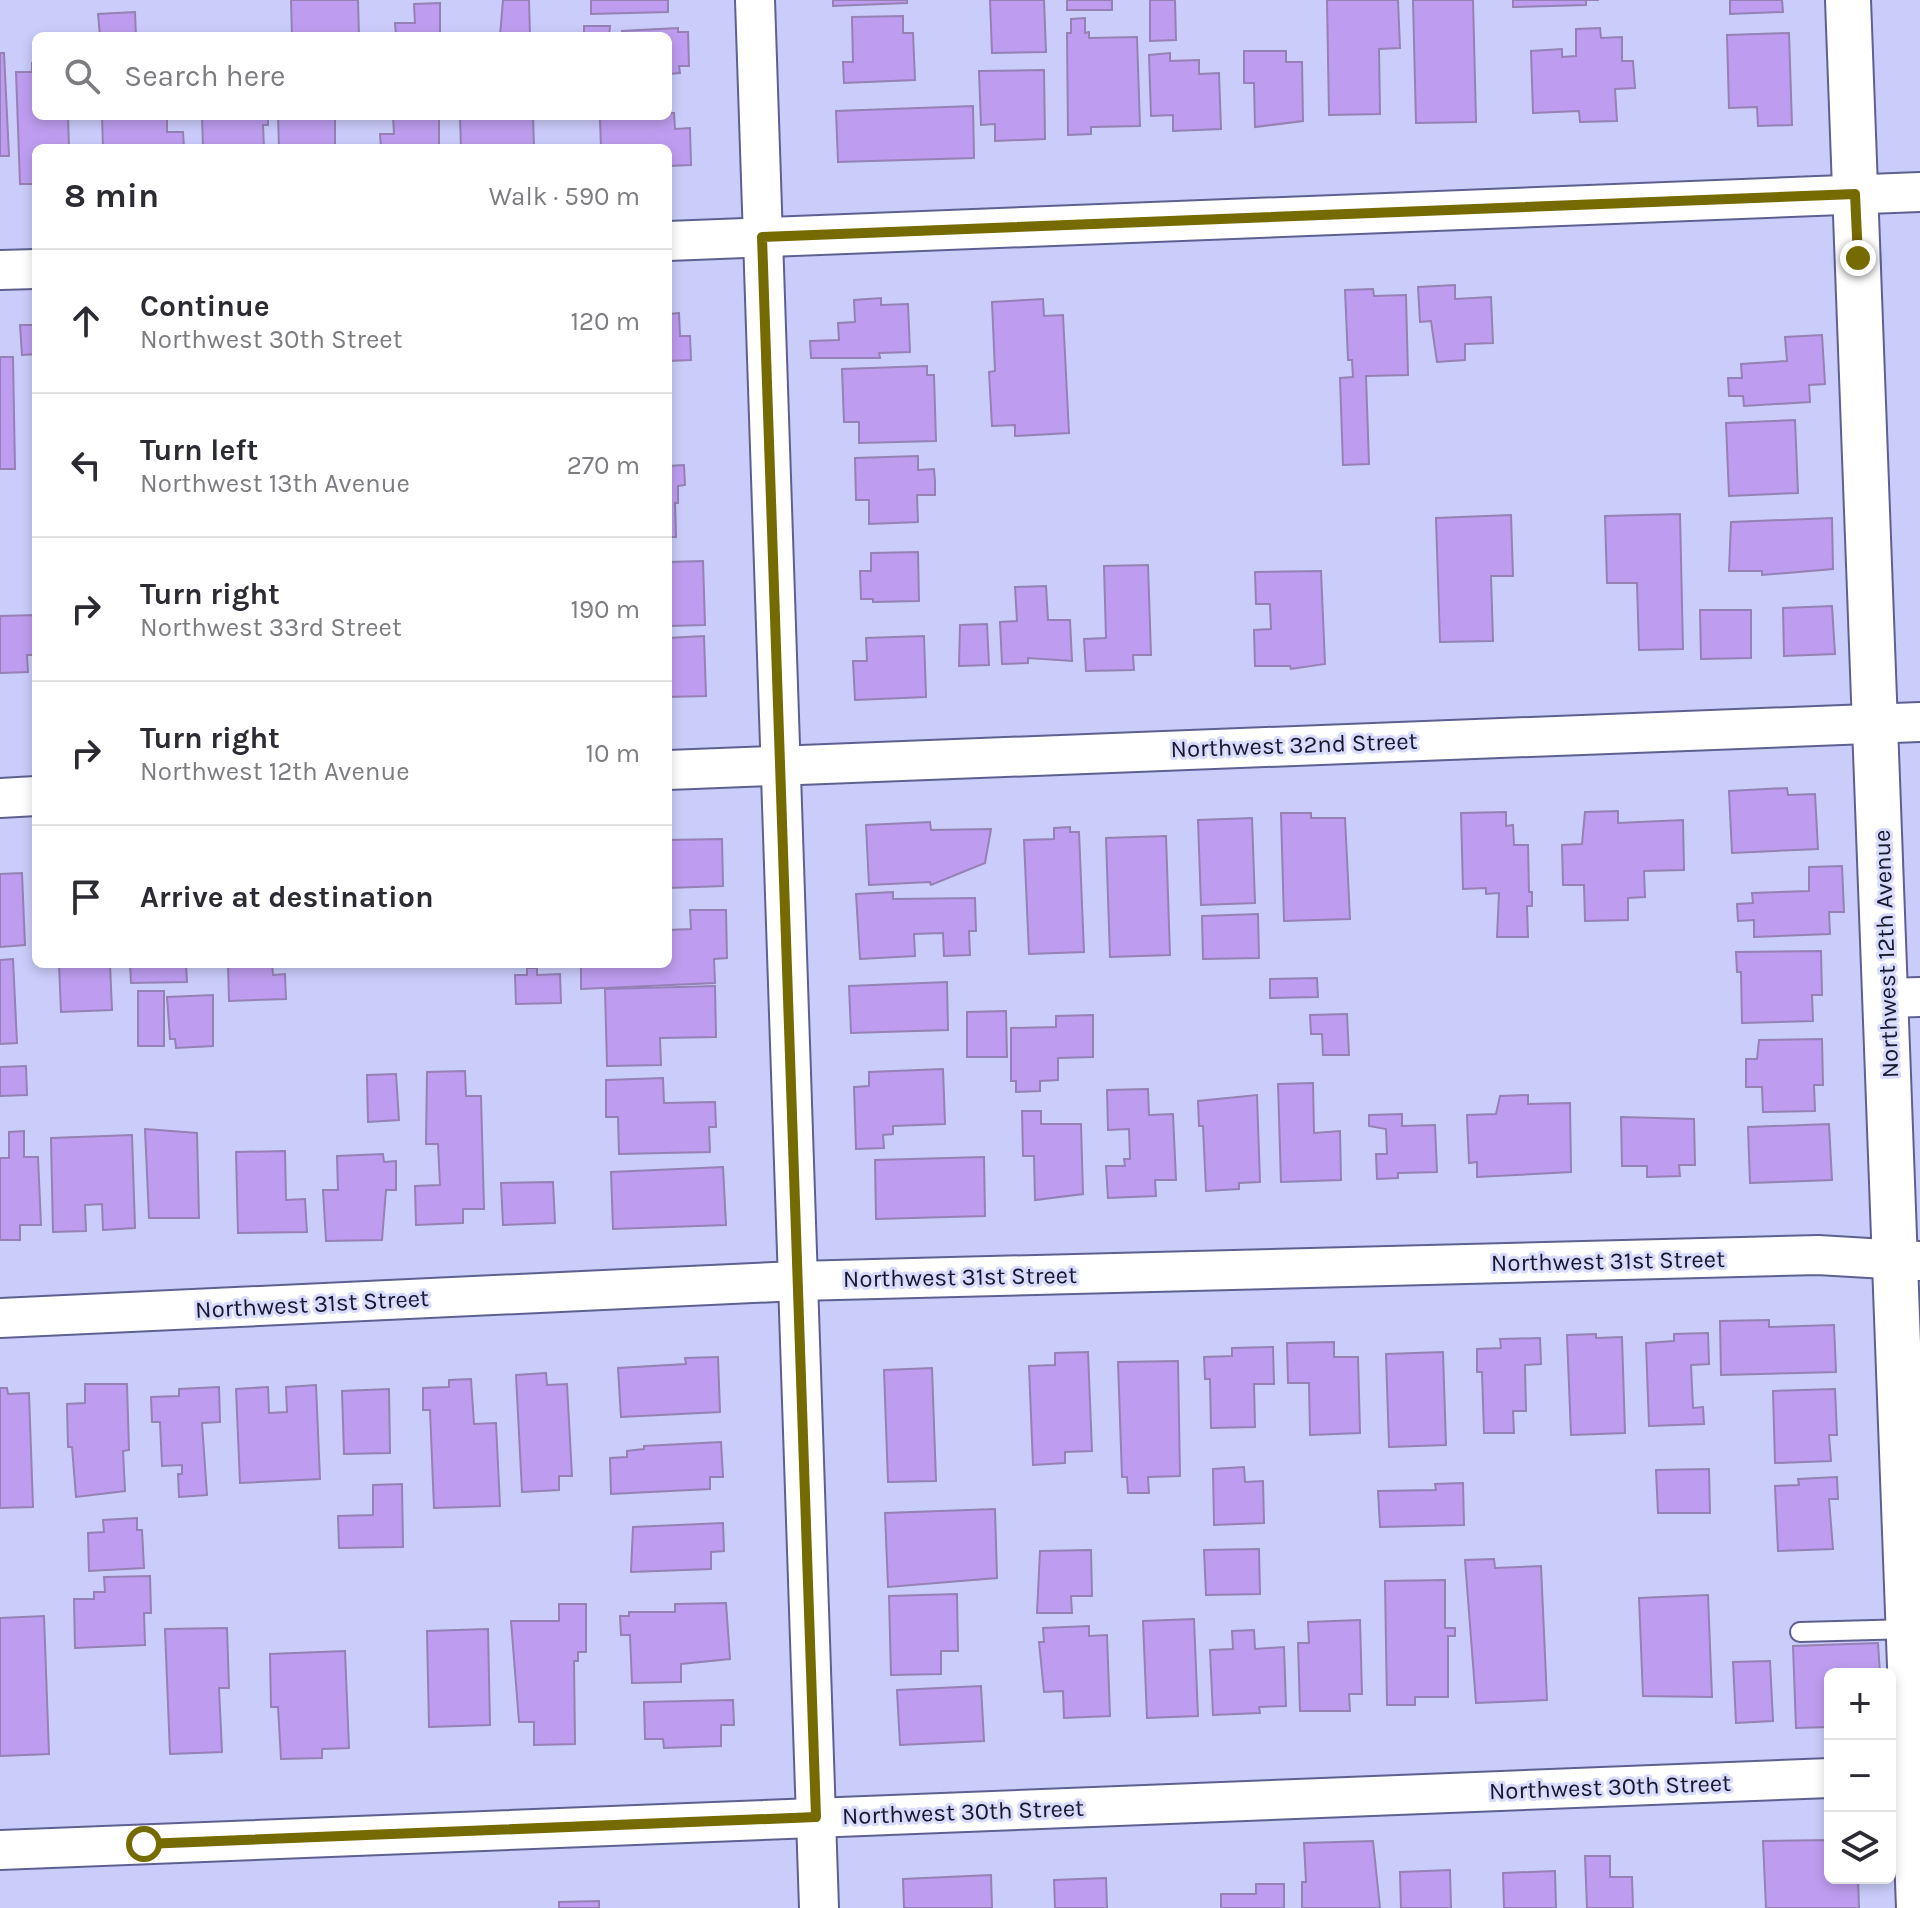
<!DOCTYPE html>
<html lang="en">
<head>
<meta charset="utf-8">
<style>
  :root { --surface:#fff; --page:#f2f2f3; --text:#2b2b33; --muted:#7c7c81; --line:#e1e1e2 }
  body { margin:0; font-family:Karla,sans-serif; background:var(--page); color:var(--text) }
  .controls { position:absolute; right:24px; bottom:24px; display:grid; overflow:hidden; border-radius:12px; box-shadow:0 4px 12px #0003 }
  .controls button { width:72px; height:72px; display:grid; place-items:center; padding:0; border:0; border-bottom:2px solid var(--line); background:var(--surface); color:var(--text); font:40px sans-serif }
  .stop { position:absolute; width:24px; height:24px; margin:-18px; border:6px solid #766a02; border-radius:50%; background:#fff }
  .stop.end { background:#766a02; border-color:#fff; box-shadow:0 2px 8px #0008 }
  .list { margin:0; padding:0; list-style:none }
  h2 { display:flex; justify-content:space-between; align-items:center; height:104px; margin:0; padding:0 32px; font-size:34px }
  h2 small { font-size:26px; font-weight:400; color:var(--muted) }
  .list li { display:grid; grid-template-columns:52px 1fr auto; gap:24px; align-items:center; box-sizing:border-box; height:144px; padding:0 32px; border-top:2px solid var(--line) }
  .list b { display:block; font-size:30px; white-space:nowrap }
  .list p { margin:0; font-size:26px; white-space:nowrap; color:var(--muted) }
  .list em { font-size:26px; font-style:normal; color:var(--muted) }
  .icon { flex:none; width:44px; height:44px; fill:none; stroke:currentColor; stroke-width:2; stroke-linecap:round; stroke-linejoin:round }
  .map { position:relative; flex:none; width:1920px; height:1908px; overflow:hidden }
  .search { position:absolute; background:var(--surface); box-shadow:0 4px 12px #0003; left:32px; top:32px; width:640px; height:88px; display:flex; align-items:center; gap:20px; box-sizing:border-box; padding:0 28px; border-radius:12px; color:var(--muted); font-size:30px }
  .panel { position:absolute; background:var(--surface); box-shadow:0 4px 12px #0003; left:32px; top:144px; width:640px; height:824px; border-radius:12px }
  .map>svg:first-child { display:block }
  .building { fill:#be9df0; stroke:#9581b4; stroke-width:2 }
  .lines { fill:none; stroke-linecap:round; stroke-linejoin:round }
  .lane-casing { stroke:#5e6091; stroke-width:22 }
  .street-casing { stroke:#5e6091; stroke-width:42 }
  .secondary-casing { stroke:#5e6091; stroke-width:48 }
  .lane { stroke:#fff; stroke-width:18 }
  .street { stroke:#fff; stroke-width:38 }
  .secondary { stroke:#fff; stroke-width:44 }
  .route { stroke:#766a02; stroke-width:10 }
  .labels { text-anchor:middle; dominant-baseline:central; stroke-width:6; stroke-linejoin:round; paint-order:stroke }
  .street-label { font-size:24px; fill:#18182c; stroke:#d8dbfd }
</style>
</head>
<body>
<div class="map">
<svg width="1920" height="1908" viewBox="0 0 1920 1908">
  <rect width="100%" height="100%" fill="#cacdfa"/>
  <g class="building">
    <polygon points="291,0 358,0 359,36 292,36"/>
    <polygon points="503,0 529,0 530,36 500,36"/>
    <polygon points="591,0 668,0 668,12 591,14"/>
    <polygon points="833,0 907,0 907,3 833,6"/>
    <polygon points="990,0 1044,0 1046,52 992,53"/>
    <rect x="1067" y="0" width="45" height="10"/>
    <polygon points="1150,0 1175,0 1176,40 1150,41"/>
    <polygon points="1327,0 1398,0 1400,48 1379,49 1380,114 1329,115"/>
    <polygon points="1413,0 1473,0 1476,122 1416,123"/>
    <polygon points="1513,0 1599,0 1586,0 1586,5 1513,7"/>
    <polygon points="1730,0 1782,0 1783,12 1730,14"/>
    <polygon points="440,3 440,35 396,36 395,23 415,23 414,4"/>
    <polygon points="135,12 136,36 100,36 98,14"/>
    <polygon points="903,16 903,33 913,33 915,80 844,83 843,62 853,62 852,17"/>
    <polygon points="1085,18 1085,33 1089,32 1089,38 1137,37 1140,126 1091,127 1091,134 1068,135 1067,33 1071,33 1071,19"/>
    <polygon points="584,26 610,26 609,36 584,36"/>
    <polygon points="678,28 678,32 688,32 689,66 679,66 680,73 668,74 668,36 622,36 622,31"/>
    <polygon points="1600,28 1601,38 1622,37 1622,61 1633,61 1635,88 1615,89 1617,121 1580,122 1579,111 1533,113 1531,51 1562,49 1562,57 1576,56 1576,29"/>
    <polygon points="1789,33 1792,125 1758,126 1757,107 1729,108 1727,35"/>
    <polygon points="1244,51 1286,51 1286,62 1302,62 1303,121 1255,127 1254,83 1244,83"/>
    <polygon points="0,53 4,53 9,156 0,156"/>
    <polygon points="1170,53 1170,61 1199,60 1199,74 1219,73 1221,129 1173,131 1173,115 1151,116 1149,55"/>
    <polygon points="32,63 36,63 36,116 68,116 69,148 36,148 36,184 20,184 16,72 32,72"/>
    <polygon points="1044,70 1045,139 995,141 995,124 981,125 979,71"/>
    <polygon points="973,106 974,158 838,162 836,111"/>
    <polygon points="668,113 674,113 675,129 690,128 691,165 668,166 668,148 601,148 600,119"/>
    <polygon points="102,116 167,116 167,132 183,132 184,148 103,148"/>
    <polygon points="202,116 268,116 268,125 263,125 264,148 203,148"/>
    <polygon points="278,116 335,116 335,148 279,148"/>
    <polygon points="393,116 439,116 439,148 381,148 380,134 394,134"/>
    <polygon points="460,116 533,116 534,148 461,148"/>
    <polygon points="1455,285 1455,299 1491,297 1493,343 1465,344 1465,360 1437,362 1431,321 1420,322 1418,287"/>
    <polygon points="1373,289 1374,296 1406,295 1408,375 1366,376 1369,464 1343,465 1340,378 1353,377 1352,360 1348,360 1345,290"/>
    <polygon points="881,298 881,305 908,304 910,352 879,353 880,358 811,358 810,341 839,340 838,323 855,322 854,300"/>
    <polygon points="1043,299 1044,316 1063,315 1069,433 1015,436 1015,425 992,426 989,372 995,371 992,302"/>
    <polygon points="679,313 680,336 690,336 691,360 668,361 668,314"/>
    <polygon points="20,325 36,325 36,354 22,355"/>
    <polygon points="1822,335 1825,384 1809,385 1810,402 1744,406 1743,396 1729,396 1728,378 1742,378 1741,364 1787,361 1785,337"/>
    <polygon points="0,357 13,357 15,469 0,469"/>
    <polygon points="927,366 927,375 934,375 936,441 859,443 859,422 844,422 842,369"/>
    <polygon points="1795,420 1798,493 1729,496 1726,423"/>
    <polygon points="918,456 918,470 934,469 935,482 935,495 917,495 918,522 869,524 869,500 856,500 855,458"/>
    <polygon points="684,465 685,485 678,486 678,503 675,503 676,537 668,537 668,466"/>
    <polygon points="1680,514 1683,649 1639,650 1637,583 1607,583 1605,516"/>
    <polygon points="1511,515 1513,576 1491,576 1493,641 1440,642 1436,518"/>
    <polygon points="1832,518 1833,569 1762,575 1762,571 1729,571 1731,522"/>
    <polygon points="918,552 919,601 873,602 873,599 861,599 860,571 871,571 871,553"/>
    <polygon points="703,561 705,625 668,626 668,562"/>
    <polygon points="1148,565 1151,655 1133,655 1134,670 1086,671 1084,639 1106,638 1104,566"/>
    <polygon points="1321,571 1325,664 1291,669 1290,666 1255,666 1254,630 1271,629 1270,604 1256,604 1255,572"/>
    <polygon points="1046,586 1048,620 1070,620 1072,661 1028,658 1028,663 1002,664 1000,622 1017,621 1015,587"/>
    <polygon points="1832,606 1835,654 1784,656 1783,608"/>
    <polygon points="1700,610 1751,610 1751,658 1701,659"/>
    <polygon points="36,615 36,655 27,655 28,672 0,673 0,616"/>
    <polygon points="987,624 989,665 959,666 960,625"/>
    <polygon points="704,636 706,696 668,697 668,638"/>
    <polygon points="924,636 926,697 855,700 853,661 867,661 866,638"/>
    <polygon points="1787,788 1788,795 1815,794 1818,849 1732,853 1729,791"/>
    <polygon points="1618,811 1618,823 1683,820 1684,870 1644,871 1645,897 1628,898 1628,920 1585,921 1584,885 1563,885 1562,845 1582,844 1585,812"/>
    <polygon points="1506,812 1506,826 1513,825 1514,845 1528,845 1529,892 1532,892 1532,906 1527,906 1528,937 1497,937 1499,893 1486,894 1486,888 1463,889 1461,813"/>
    <polygon points="1281,813 1311,813 1311,818 1345,818 1350,919 1284,921"/>
    <polygon points="1252,818 1255,903 1201,905 1198,820"/>
    <polygon points="930,822 931,830 991,829 985,863 931,885 930,882 869,885 866,825"/>
    <polygon points="1070,827 1070,832 1079,832 1084,952 1029,954 1024,840 1054,839 1054,828"/>
    <polygon points="1166,836 1170,955 1110,957 1106,838"/>
    <polygon points="722,839 723,886 668,888 668,840"/>
    <polygon points="1842,866 1844,912 1829,912 1830,934 1754,937 1754,920 1738,921 1737,904 1753,903 1752,893 1809,891 1809,867"/>
    <polygon points="22,873 25,945 0,947 0,874"/>
    <polygon points="893,892 893,899 975,898 976,931 969,931 970,955 944,956 943,933 914,934 915,956 860,959 856,894"/>
    <polygon points="690,910 726,910 727,958 714,959 715,983 581,989 581,967 668,964 668,930 691,929"/>
    <polygon points="1258,914 1259,958 1203,959 1202,916"/>
    <polygon points="1821,951 1822,995 1812,995 1813,1021 1742,1023 1741,972 1737,972 1736,952"/>
    <polygon points="13,959 17,1043 0,1044 0,960"/>
    <polygon points="59,964 110,964 112,1010 61,1012"/>
    <polygon points="130,964 186,964 187,982 131,983"/>
    <polygon points="228,964 272,964 273,975 285,974 286,999 229,1001"/>
    <polygon points="527,968 537,968 537,975 560,974 561,1003 516,1004 515,975 527,975"/>
    <polygon points="1317,978 1318,997 1270,998 1270,979"/>
    <polygon points="947,982 948,1030 851,1033 849,986"/>
    <polygon points="715,986 716,1037 660,1038 661,1065 607,1066 605,989"/>
    <rect x="138" y="991" width="26" height="55"/>
    <polygon points="213,995 213,1046 176,1048 175,1039 170,1039 167,997"/>
    <polygon points="1006,1011 1007,1057 967,1057 967,1012"/>
    <polygon points="1347,1014 1349,1055 1323,1055 1322,1034 1311,1034 1310,1015"/>
    <polygon points="1093,1015 1093,1057 1058,1058 1058,1080 1040,1081 1040,1091 1016,1092 1016,1081 1011,1081 1011,1028 1056,1027 1056,1016"/>
    <polygon points="1822,1039 1823,1085 1814,1085 1815,1111 1763,1112 1762,1087 1746,1087 1746,1059 1757,1059 1759,1040"/>
    <polygon points="26,1066 27,1095 0,1096 0,1067"/>
    <polygon points="943,1069 945,1124 893,1126 893,1134 883,1135 884,1148 856,1149 854,1087 869,1086 869,1072"/>
    <polygon points="465,1071 466,1096 481,1096 484,1209 463,1209 463,1223 416,1225 415,1186 440,1185 438,1144 426,1144 427,1072"/>
    <polygon points="396,1074 399,1120 368,1122 367,1075"/>
    <polygon points="663,1078 664,1103 715,1102 716,1127 709,1127 710,1152 619,1154 618,1117 606,1117 606,1080"/>
    <polygon points="1313,1083 1314,1133 1340,1131 1341,1180 1281,1182 1278,1084"/>
    <polygon points="1148,1089 1149,1115 1173,1114 1176,1180 1155,1180 1156,1196 1108,1198 1106,1166 1125,1166 1124,1159 1130,1159 1129,1129 1108,1130 1107,1090"/>
    <polygon points="1257,1095 1260,1182 1239,1183 1239,1189 1206,1191 1203,1126 1199,1126 1198,1101"/>
    <polygon points="1528,1095 1528,1104 1570,1103 1571,1172 1477,1177 1477,1162 1469,1163 1467,1115 1496,1114 1500,1096"/>
    <polygon points="1022,1111 1041,1111 1041,1124 1081,1124 1083,1194 1035,1200 1034,1156 1023,1156"/>
    <polygon points="1402,1114 1402,1126 1435,1125 1437,1172 1398,1173 1398,1178 1377,1179 1376,1154 1387,1154 1386,1129 1369,1126 1369,1115"/>
    <polygon points="1621,1117 1694,1119 1695,1165 1679,1165 1680,1176 1647,1177 1647,1166 1622,1166"/>
    <polygon points="1829,1124 1832,1180 1750,1183 1748,1127"/>
    <polygon points="145,1129 197,1133 199,1218 149,1218"/>
    <polygon points="24,1131 24,1157 38,1157 41,1225 20,1225 20,1240 0,1240 0,1158 9,1158 9,1132"/>
    <polygon points="132,1135 135,1228 103,1230 102,1204 85,1205 86,1231 53,1232 51,1138"/>
    <polygon points="285,1151 286,1200 305,1199 307,1232 238,1233 236,1152"/>
    <polygon points="383,1154 384,1162 396,1161 396,1190 386,1190 382,1240 326,1241 323,1190 338,1190 337,1156"/>
    <polygon points="984,1157 985,1216 876,1219 875,1160"/>
    <polygon points="723,1167 726,1225 613,1229 611,1172"/>
    <polygon points="553,1182 555,1223 503,1225 501,1183"/>
    <polygon points="1769,1320 1769,1327 1834,1325 1836,1372 1721,1375 1720,1321"/>
    <polygon points="1708,1333 1709,1364 1691,1365 1693,1408 1703,1407 1704,1424 1649,1426 1646,1343 1674,1341 1674,1334"/>
    <polygon points="1596,1334 1596,1338 1622,1337 1625,1433 1571,1435 1567,1335"/>
    <polygon points="1540,1338 1541,1364 1525,1365 1526,1411 1513,1411 1514,1433 1484,1433 1482,1372 1477,1372 1477,1349 1501,1348 1500,1339"/>
    <polygon points="1334,1342 1334,1357 1358,1357 1360,1433 1310,1435 1309,1383 1288,1383 1287,1343"/>
    <polygon points="1273,1347 1274,1384 1254,1384 1255,1427 1211,1428 1210,1379 1205,1379 1204,1357 1232,1356 1232,1348"/>
    <polygon points="1088,1352 1092,1451 1065,1452 1065,1463 1033,1465 1029,1366 1055,1365 1055,1353"/>
    <polygon points="1443,1352 1446,1445 1389,1447 1386,1354"/>
    <polygon points="718,1357 720,1412 621,1417 618,1368 686,1364 685,1358"/>
    <polygon points="1178,1361 1180,1476 1148,1477 1149,1493 1128,1493 1127,1477 1122,1477 1118,1362"/>
    <polygon points="932,1368 936,1481 888,1482 884,1370"/>
    <polygon points="546,1373 547,1385 567,1384 572,1476 559,1476 559,1490 522,1492 516,1375"/>
    <polygon points="471,1379 474,1424 496,1423 500,1506 434,1508 430,1410 423,1410 423,1388 449,1387 449,1380"/>
    <polygon points="85,1384 127,1384 129,1450 123,1451 125,1491 76,1497 72,1447 68,1447 67,1404 85,1403"/>
    <polygon points="316,1385 320,1479 240,1483 236,1389 268,1387 269,1413 287,1412 286,1387"/>
    <polygon points="219,1387 220,1422 202,1423 207,1495 179,1497 178,1474 182,1474 182,1465 162,1466 160,1422 152,1422 151,1397 179,1396 179,1389"/>
    <polygon points="0,1388 7,1388 8,1394 29,1393 33,1507 0,1508"/>
    <polygon points="389,1389 390,1453 344,1454 342,1391"/>
    <polygon points="1835,1389 1837,1435 1829,1435 1831,1461 1775,1463 1773,1391"/>
    <polygon points="721,1442 723,1477 710,1477 710,1489 611,1494 610,1458 627,1457 627,1451 644,1449 644,1446"/>
    <polygon points="1244,1467 1245,1482 1263,1481 1264,1523 1214,1525 1213,1469"/>
    <polygon points="1709,1469 1710,1513 1658,1513 1656,1470"/>
    <polygon points="1837,1477 1838,1499 1829,1499 1833,1549 1778,1551 1775,1486 1799,1485 1798,1479"/>
    <polygon points="1463,1483 1464,1525 1380,1527 1378,1491 1436,1490 1435,1484"/>
    <polygon points="402,1484 403,1547 339,1548 338,1516 373,1515 373,1485"/>
    <polygon points="995,1509 997,1578 888,1587 885,1513"/>
    <polygon points="137,1518 137,1530 142,1530 144,1568 89,1571 88,1533 104,1532 103,1520"/>
    <polygon points="723,1523 724,1551 711,1552 711,1569 631,1572 633,1527"/>
    <polygon points="1259,1549 1260,1594 1206,1595 1204,1550"/>
    <polygon points="1091,1550 1092,1596 1071,1596 1072,1613 1037,1613 1040,1551"/>
    <polygon points="1494,1559 1495,1568 1541,1566 1547,1700 1476,1703 1465,1560"/>
    <polygon points="150,1576 151,1613 144,1613 145,1645 75,1648 74,1599 94,1599 94,1592 105,1592 104,1577"/>
    <polygon points="1445,1580 1445,1628 1455,1628 1455,1636 1448,1636 1448,1697 1415,1697 1415,1705 1387,1705 1385,1581"/>
    <polygon points="957,1594 958,1651 941,1651 941,1674 891,1675 889,1596"/>
    <polygon points="1708,1595 1712,1697 1643,1696 1639,1598"/>
    <polygon points="726,1603 730,1659 681,1664 681,1682 632,1683 630,1635 621,1635 620,1616 629,1616 629,1612 675,1612 675,1604"/>
    <polygon points="559,1604 586,1604 586,1652 578,1652 578,1661 574,1661 575,1744 534,1745 534,1722 519,1722 511,1621 559,1621"/>
    <polygon points="44,1616 49,1754 0,1756 0,1618"/>
    <polygon points="1194,1619 1198,1716 1147,1718 1143,1621"/>
    <polygon points="1360,1620 1362,1694 1349,1694 1350,1711 1300,1711 1298,1643 1309,1643 1308,1622"/>
    <polygon points="1089,1626 1089,1636 1107,1635 1110,1716 1064,1718 1063,1691 1044,1692 1039,1642 1044,1642 1043,1628"/>
    <polygon points="227,1628 229,1688 219,1688 222,1752 170,1754 165,1629"/>
    <polygon points="488,1629 490,1725 429,1727 427,1631"/>
    <polygon points="1254,1630 1255,1649 1284,1647 1286,1706 1259,1707 1260,1713 1213,1715 1210,1650 1233,1649 1232,1631"/>
    <polygon points="1878,1643 1880,1674 1830,1674 1830,1727 1796,1728 1793,1646"/>
    <polygon points="345,1651 349,1748 322,1749 322,1758 281,1759 278,1707 271,1707 270,1654"/>
    <polygon points="1770,1661 1773,1721 1736,1723 1733,1662"/>
    <polygon points="981,1686 984,1741 900,1745 897,1690"/>
    <polygon points="733,1700 734,1725 721,1725 721,1746 664,1748 663,1739 645,1739 644,1702"/>
    <polygon points="1830,1840 1830,1878 1858,1878 1859,1908 1766,1908 1763,1841"/>
    <polygon points="1373,1841 1380,1908 1302,1908 1302,1882 1306,1882 1304,1843"/>
    <polygon points="1585,1856 1610,1856 1610,1877 1632,1877 1633,1908 1587,1908"/>
    <polygon points="1450,1870 1451,1908 1401,1908 1400,1872"/>
    <polygon points="1555,1871 1556,1908 1504,1908 1503,1873"/>
    <polygon points="991,1875 992,1908 904,1908 903,1879"/>
    <polygon points="1106,1878 1107,1908 1055,1908 1054,1880"/>
    <polygon points="1256,1884 1284,1884 1284,1908 1221,1908 1221,1894 1256,1894"/>
    <polygon points="599,1901 599,1908 559,1908 559,1902"/>
  </g>
  <g class="lines">
    <defs>
      <polyline id="lane" points="1800,1632 1910,1629"/>
      <g id="street">
        <polyline points="755,0 819,1908"/>
        <polyline points="668,241 1920,192"/>
        <polyline points="0,270 36,269"/>
        <polyline points="668,770 1920,722"/>
        <polyline points="0,798 36,796"/>
        <polyline points="1888,998 1920,997"/>
        <polyline points="0,1318 797,1281 1818,1255 1920,1261"/>
        <polyline points="0,1850 1830,1778"/>
      </g>
      <polyline id="secondary" points="1848,0 1919,1908"/>
    </defs>
    <use href="#lane" class="lane-casing"/>
    <use href="#street" class="street-casing"/>
    <use href="#secondary" class="secondary-casing"/>
    <use href="#lane" class="lane"/>
    <use href="#street" class="street"/>
    <use href="#secondary" class="secondary"/>
  </g>
  <g class="lines">
    <polyline class="route" points="144,1844 816,1817 762,237 1855,194 1858,258"/>
  </g>
  <g class="labels">
    <g class="street-label">
      <text transform="translate(1294 745) rotate(-2)">Northwest 32nd Street</text>
      <text transform="translate(1886 954) rotate(-92)">Northwest 12th Avenue</text>
      <text transform="translate(1608 1261) rotate(-1)">Northwest 31st Street</text>
      <text transform="translate(960 1277) rotate(-1)">Northwest 31st Street</text>
      <text transform="translate(312 1304) rotate(-3)">Northwest 31st Street</text>
      <text transform="translate(1610 1787) rotate(-2)">Northwest 30th Street</text>
      <text transform="translate(963 1812) rotate(-2)">Northwest 30th Street</text>
    </g>
  </g>
</svg>
<div class="controls">
<button>+</button>
<button>−</button>
<button><svg class="icon" aria-label="layers" viewBox="0 0 24 24"><path d="M12 4l9 5-9 5-9-5zM3 14l9 5 9-5"/></svg></button>
</div>
<div class="stop" style="left:144px;top:1844px"></div>
<div class="stop end" style="left:1858px;top:258px"></div>
<div class="search"><svg class="icon" aria-label="search" viewBox="0 0 24 24"><circle cx="10" cy="10" r="6"/><path d="M15 15l6 6"/></svg>Search here</div>
<section class="panel">
<h2>8 min<small>Walk · 590 m</small></h2>
<ul class="list">
<li><svg class="icon" aria-label="ahead" viewBox="0 0 24 24"><path d="M12 20V5M6 11l6-6 6 6"/></svg><div><b>Continue</b><p>Northwest 30th Street</p></div><em>120 m</em></li>
<li><svg class="icon" aria-label="left" viewBox="0 0 24 24"><path d="M17 20v-9H6M10 6l-5 5 5 5"/></svg><div><b>Turn left</b><p>Northwest 13th Avenue</p></div><em>270 m</em></li>
<li><svg class="icon" aria-label="right" viewBox="0 0 24 24"><path d="M7 20v-9h11M14 6l5 5-5 5"/></svg><div><b>Turn right</b><p>Northwest 33rd Street</p></div><em>190 m</em></li>
<li><svg class="icon" aria-label="right" viewBox="0 0 24 24"><path d="M7 20v-9h11M14 6l5 5-5 5"/></svg><div><b>Turn right</b><p>Northwest 12th Avenue</p></div><em>10 m</em></li>
<li><svg class="icon" aria-label="arrive" viewBox="0 0 24 24"><path d="M6 21V4h12l-3 4 3 4H6"/></svg><div><b>Arrive at destination</b></div></li>
</ul>
</section>
</div>
</body>
</html>
